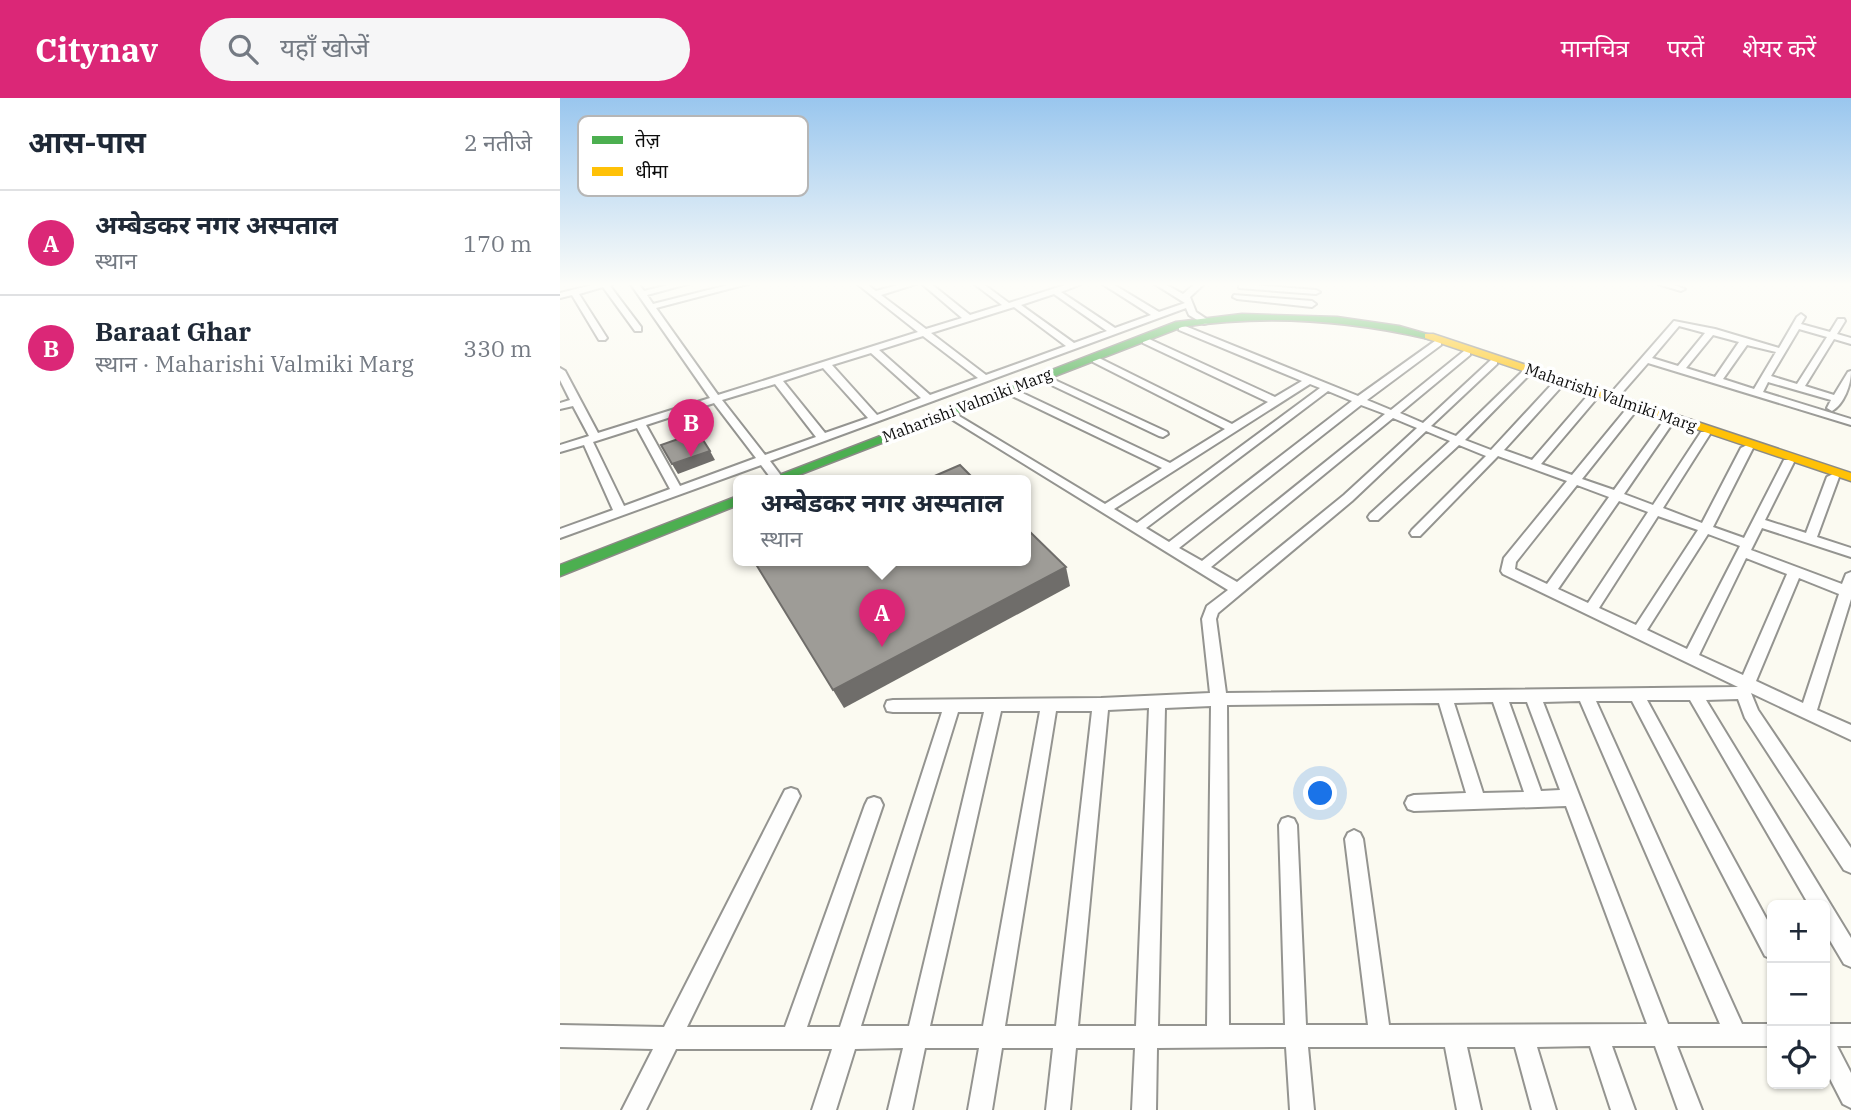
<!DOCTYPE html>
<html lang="hi">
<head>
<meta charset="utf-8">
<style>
  :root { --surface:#fff; --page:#f6f6f7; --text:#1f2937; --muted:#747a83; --line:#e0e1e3; --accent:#db2777 }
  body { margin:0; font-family:"IBM Plex Serif","Noto Sans Devanagari",serif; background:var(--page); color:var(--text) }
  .controls { position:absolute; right:21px; bottom:21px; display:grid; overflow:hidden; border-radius:10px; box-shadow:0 2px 5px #0004 }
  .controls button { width:63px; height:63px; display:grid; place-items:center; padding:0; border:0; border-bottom:2px solid var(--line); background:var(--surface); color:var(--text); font:35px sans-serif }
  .you { position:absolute; left:761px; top:696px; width:24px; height:24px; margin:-18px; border:5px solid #fff; border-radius:50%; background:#1a73e8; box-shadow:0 0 0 10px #1a73e833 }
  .badge { display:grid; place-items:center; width:46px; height:46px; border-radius:50%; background:var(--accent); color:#fff; font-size:23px; font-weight:700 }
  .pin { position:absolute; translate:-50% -58px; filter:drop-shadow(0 2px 4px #0008) }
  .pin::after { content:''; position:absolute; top:37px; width:24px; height:21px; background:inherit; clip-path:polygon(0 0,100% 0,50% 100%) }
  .popup { position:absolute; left:173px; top:377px; width:298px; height:91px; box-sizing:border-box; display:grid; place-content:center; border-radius:10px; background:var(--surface); filter:drop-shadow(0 2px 5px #0005); font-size:23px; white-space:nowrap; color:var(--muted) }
  .popup b { font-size:26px; color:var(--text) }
  .popup::after { content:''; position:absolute; left:50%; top:100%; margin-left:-14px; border:14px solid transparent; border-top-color:var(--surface) }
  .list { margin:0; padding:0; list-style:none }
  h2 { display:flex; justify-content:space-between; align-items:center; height:91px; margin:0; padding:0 28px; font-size:30px }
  h2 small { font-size:23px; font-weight:400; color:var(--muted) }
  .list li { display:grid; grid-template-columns:46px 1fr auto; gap:21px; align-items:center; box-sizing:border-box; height:105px; padding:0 28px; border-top:2px solid var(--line) }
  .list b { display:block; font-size:26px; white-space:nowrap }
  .list p { margin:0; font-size:23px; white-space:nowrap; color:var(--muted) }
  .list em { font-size:23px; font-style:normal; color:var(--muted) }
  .icon { flex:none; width:38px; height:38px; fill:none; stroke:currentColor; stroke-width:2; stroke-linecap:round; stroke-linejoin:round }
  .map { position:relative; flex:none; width:1291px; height:1012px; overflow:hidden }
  header { display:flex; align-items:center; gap:42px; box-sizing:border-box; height:98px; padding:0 35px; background:var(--accent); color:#fff }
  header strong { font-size:33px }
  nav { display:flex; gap:38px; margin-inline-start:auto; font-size:24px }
  .search { width:490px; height:63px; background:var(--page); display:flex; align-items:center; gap:18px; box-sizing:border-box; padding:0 24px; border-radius:38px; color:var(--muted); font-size:26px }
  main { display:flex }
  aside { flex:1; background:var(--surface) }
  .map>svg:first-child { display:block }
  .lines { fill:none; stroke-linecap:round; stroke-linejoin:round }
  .street-casing { stroke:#949490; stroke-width:4 }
  .fast-casing { stroke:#8b8a86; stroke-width:3 }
  .slow-casing { stroke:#8b8a86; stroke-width:3 }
  .street { fill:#fefefd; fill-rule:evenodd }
  .fast { fill:#4caf50; fill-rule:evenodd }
  .slow { fill:#ffc107; fill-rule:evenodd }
  .shaded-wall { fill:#6f6d6a }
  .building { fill:#9e9c97; stroke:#6f6d6a; stroke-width:2 }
  .labels { text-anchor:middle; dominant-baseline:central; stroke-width:7; stroke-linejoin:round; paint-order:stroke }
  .far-street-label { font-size:16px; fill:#0d0d0d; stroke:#fff }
  .key { fill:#fff; stroke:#b6b6b6; stroke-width:2 }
  .key-label { font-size:19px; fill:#0d0d0d }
</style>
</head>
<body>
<header>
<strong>Citynav</strong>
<div class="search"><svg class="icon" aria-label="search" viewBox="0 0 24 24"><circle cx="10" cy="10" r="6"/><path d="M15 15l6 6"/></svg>यहाँ खोजें</div>
<nav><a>मानचित्र</a><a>परतें</a><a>शेयर करें</a></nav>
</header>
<main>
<aside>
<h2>आस-पास<small>2 नतीजे</small></h2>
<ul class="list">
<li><span class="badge">A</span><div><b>अम्बेडकर नगर अस्पताल</b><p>स्थान</p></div><em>170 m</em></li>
<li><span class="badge">B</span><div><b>Baraat Ghar</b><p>स्थान · Maharishi Valmiki Marg</p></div><em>330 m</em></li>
</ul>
</aside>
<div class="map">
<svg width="1291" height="1012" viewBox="0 0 1291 1012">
  <rect width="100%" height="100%" fill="#fbfaf1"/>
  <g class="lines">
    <defs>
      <g id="street">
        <polygon points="40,185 54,185 50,188 81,229 81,233 75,233 43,189 19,196 47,240 45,242 39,242 12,197 0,200 0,195"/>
        <path d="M70,185H78L84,193L116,185H131L87,197L93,206L176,185H191L96,210L158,297L358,234L296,185H305L316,193L345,185H359L321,197L366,231L402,220L361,185H370L410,217L442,207L413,185H422L449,205L511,185H524L501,194L555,230L591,217L541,185H551L599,214L625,205L593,185H603L623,196L636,185H645L630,199L636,214L651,224L644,226L629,217L626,210L210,363L225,383H213L201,367L0,440V431L53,412L24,347L0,354V347L29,338L13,308L0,311V305L10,302L0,282V270L5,273L38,335L150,300ZM494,196L547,233L514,245L461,207ZM454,209L506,248L426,277L371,235ZM363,238L418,280L370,297L319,252ZM311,255L361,300L317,317L272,267ZM263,270L308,320L265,335L223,283ZM215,286L256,339L205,357L162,302ZM154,305L196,360L120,388L86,327ZM77,330L110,391L64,408L33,344Z"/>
        <polygon points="1095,185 1109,185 1125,191 1121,193"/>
        <polygon points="682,186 756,192 760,194 756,196 679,190 679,186"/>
        <polygon points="674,197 752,203 756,206 752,209 677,201 673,199"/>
        <path d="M1241,216L1245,219L1241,226L1270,234L1278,221H1284L1285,223L1277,236L1291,240V246L1274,241L1245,288L1274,297L1288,274L1291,273C1291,287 1284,306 1272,313L1267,310L1271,302L1208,284L1203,294L1291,321V327L1088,265L1053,305L1044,303L1114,223L1155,231L1219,250L1237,219ZM1119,228L1145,235L1118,268L1092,260ZM1239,231L1267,239L1237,286L1211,278ZM1153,237L1179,244L1155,279L1126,270ZM1187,247L1216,254L1194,291L1163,281Z"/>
        <path d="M619,228H625L798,298L875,243H881V247L807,302L831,312L904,253H910V257L840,315L863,325L931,262H937V266L871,328L896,338L963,273H969V277L905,342L931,352L994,284H1002V288L944,352L972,362L1029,296H1037V300L981,366L1012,377L1068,309H1076V313L1022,381L1054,392L1105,321H1113L1114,323L1064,396L1093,407L1141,334H1149L1150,336L1103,410L1142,425L1181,350L1187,347L1191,348L1193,350L1153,429L1184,440L1224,362H1232L1234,364L1205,422L1246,435L1267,379L1273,376L1277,377L1279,379L1257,439L1291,450V459L1202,430L1191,452L1282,486L1286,476L1291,474V501L1257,612L1291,627V642L1191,595L1198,612L1291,750V775L1284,772L1185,620L1178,601L1146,602L1291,840V869L1284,866L1265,834V807H1249L1130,602H1087L1212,831V861L1205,858L1072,603H1036L1182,926H1212V948H1117L1142,1012H1118L1095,948H1052L1075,1012H1051L1030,948L977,949L996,1012H972L955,949H907L921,1012H897L885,949H748L754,1012H730L726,949L597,950L596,1012H572L575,950H516L510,1012H486L493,950H442L432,1012H408L419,950H365L352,1012H328L343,950L295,951L276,1012H252L272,951H116L86,1012H62L93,951L0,949V927L104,929L225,692L231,690L237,692L240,698L127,929H225L305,707L308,701L314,699L320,701L323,707L247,929H280L382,614H333L327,613L325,608L327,603L333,602L541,600L650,595L642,521L647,508L668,492L385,317L390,314L394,315L545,406L602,370L448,296V292H456L610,365L665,331L533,264V260H539L672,326L708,304L583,245V241H589L715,299L742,283L619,232ZM750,286L760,290L577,425L554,411ZM768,293L792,303L609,444L586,430ZM801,307L825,316L642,463L619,450ZM833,320L857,330L784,397L677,484L651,469ZM866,333L890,343L810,416L808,419L810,422H818L899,347L926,358L852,432L850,435L852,438H860L938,358L1007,383L944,460L941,473L943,476L1178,589L666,595L656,521L658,515L792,403ZM1017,387L1049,399L987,486L955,471L956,464ZM1059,403L1088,414L1028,505L998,491ZM1098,418L1138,432L1076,527L1039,510ZM1148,436L1180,448L1127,551L1087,532ZM1186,460L1227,476L1183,577L1139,557ZM1239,480L1279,496L1243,605L1196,583ZM1020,603L1160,926H1108L983,604ZM933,604L964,694L923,695L894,605ZM949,604H967L1000,692L981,693ZM879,605L906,695L854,697L848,699L845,705L848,711L854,713L1006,708L1087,926L829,927L803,741L800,735L794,732L788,735L785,741L808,927H746L737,727L734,721L728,719L722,721L719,727L725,927H669L667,607ZM651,608L647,928H598L605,610ZM589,610L576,928H518L548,612ZM441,613H480L423,928H370ZM496,613H532L496,928H445ZM398,614H424L349,928H301Z"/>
        <polygon points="486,278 607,334 608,336 603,339 599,338 483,283 481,281"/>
        <polygon points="1265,926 1291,926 1291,948 1277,948 1291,975 1291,1010 1283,1006 1265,971"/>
      </g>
      <g id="fast">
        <path d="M682,216L777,219L839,228L874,238L869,241C787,222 706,216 622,229L223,383H204L616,224Z"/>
        <polygon points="178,398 178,407 0,478 0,467"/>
      </g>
      <polygon id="slow" points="865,236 873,236 1291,375 1291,383 865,240"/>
    </defs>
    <use href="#street" class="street-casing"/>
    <use href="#fast" class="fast-casing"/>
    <use href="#slow" class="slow-casing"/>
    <use href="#street" class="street"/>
    <use href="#fast" class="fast"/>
    <use href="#slow" class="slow"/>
  </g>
  <g class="shaded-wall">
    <polygon points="150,353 155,362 118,376 112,366"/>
    <polygon points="506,469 510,488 284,610 273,592"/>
  </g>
  <g class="building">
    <polygon points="138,334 150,353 112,366 101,347"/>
    <polygon points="400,367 416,383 363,383"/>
    <polygon points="466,430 506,469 273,592 194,463 466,463"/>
  </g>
  <linearGradient id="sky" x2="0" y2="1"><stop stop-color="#99c6ee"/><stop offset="0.57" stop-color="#fdfdf9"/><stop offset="1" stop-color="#fdfdf9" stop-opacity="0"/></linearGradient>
  <rect width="1291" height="327" fill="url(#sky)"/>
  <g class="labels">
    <g class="far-street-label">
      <text transform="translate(1051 299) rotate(19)">Maharishi Valmiki Marg</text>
      <text transform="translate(407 307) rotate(-21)">Maharishi Valmiki Marg</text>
    </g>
  </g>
  <rect x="18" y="18" width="230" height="80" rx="10" class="key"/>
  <rect x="32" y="38" width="31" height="8" fill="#4caf50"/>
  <rect x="32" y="69" width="31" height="9" fill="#ffc107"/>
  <g class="key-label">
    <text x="75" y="49">तेज़</text>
    <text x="75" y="80">धीमा</text>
  </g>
</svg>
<div class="controls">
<button>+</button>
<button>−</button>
<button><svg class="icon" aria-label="locate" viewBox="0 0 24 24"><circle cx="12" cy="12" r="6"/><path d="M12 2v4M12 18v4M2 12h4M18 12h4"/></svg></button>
</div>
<div class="you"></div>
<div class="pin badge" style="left:322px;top:549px">A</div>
<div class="popup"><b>अम्बेडकर नगर अस्पताल</b>स्थान</div>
<div class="pin badge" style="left:131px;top:359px">B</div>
</div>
</main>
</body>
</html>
